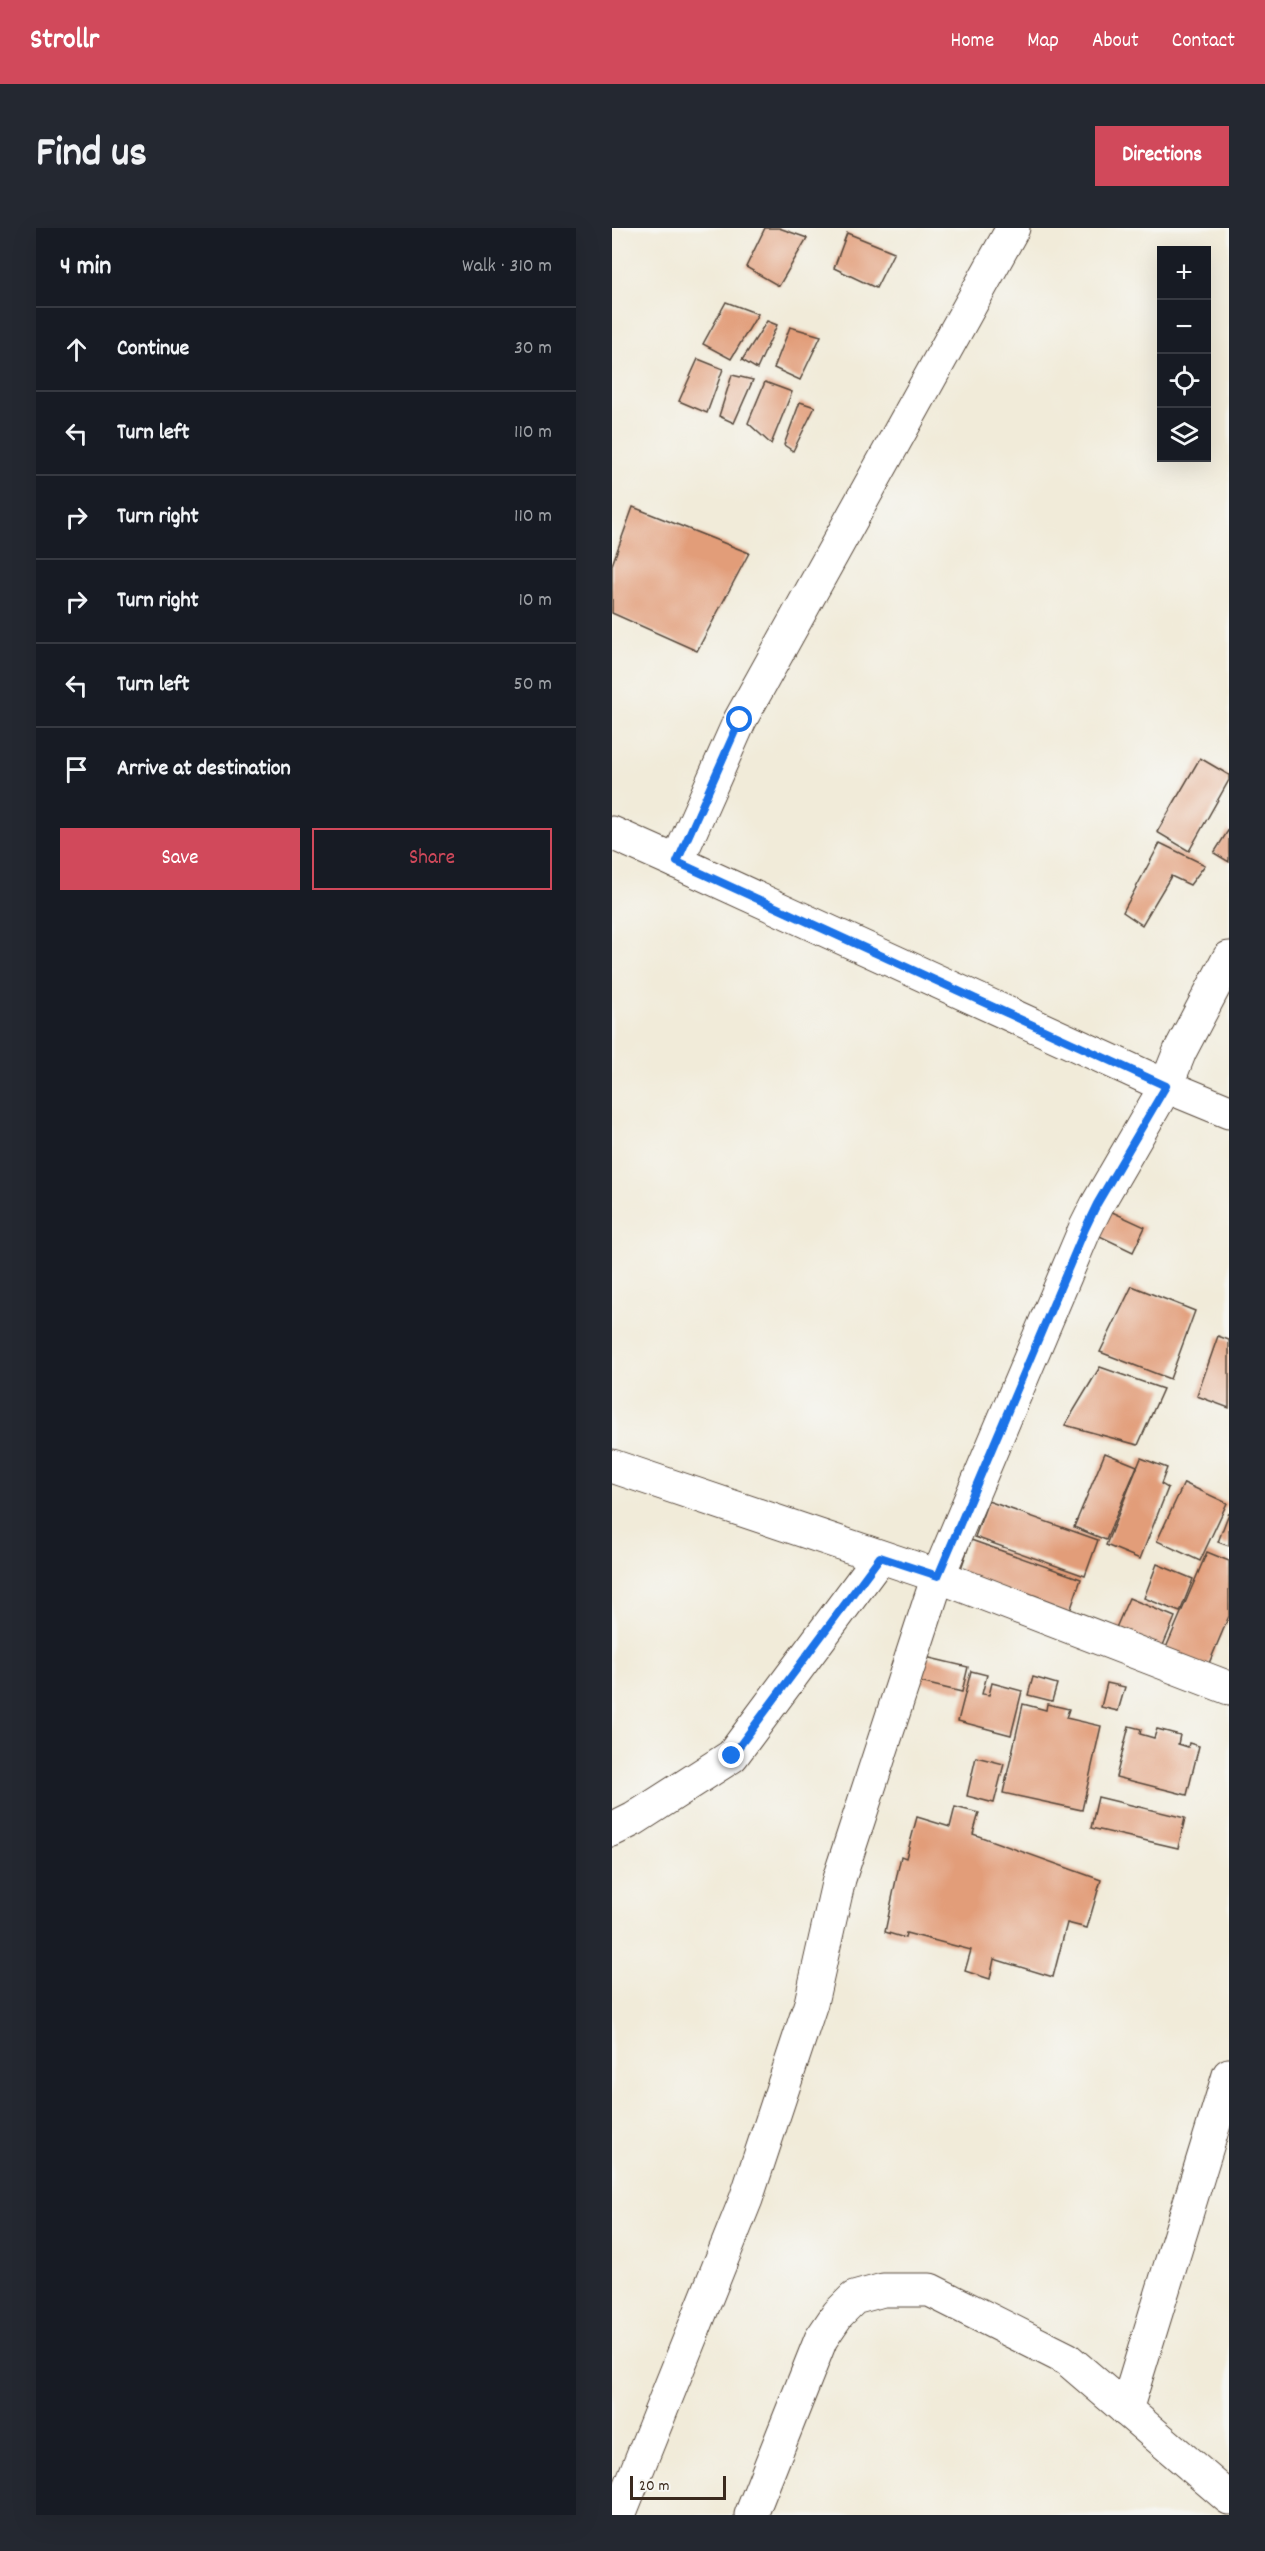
<!DOCTYPE html>
<html lang="en">
<head>
<meta charset="utf-8">
<style>
  :root { --surface:#171b24; --page:#242831; --text:#f1f3f6; --muted:#9ea1a6; --line:#363941; --accent:#d1495b }
  body { margin:0; font-family:Dekko,sans-serif; background:var(--page); color:var(--text) }
  .controls { position:absolute; right:18px; top:18px; display:grid; overflow:hidden; border-radius:0px; box-shadow:0 6px 24px #0002 }
  .controls button { width:54px; height:54px; display:grid; place-items:center; padding:0; border:0; border-bottom:2px solid var(--line); background:var(--surface); color:var(--text); font:30px sans-serif }
  .scale { position:absolute; left:18px; bottom:15px; width:96px; box-sizing:border-box; padding-left:6px; border:3px solid #3b2a1e; border-top:0; font-size:16px; line-height:21px; white-space:nowrap; color:#3b2a1e; -webkit-text-stroke:4px #f6f6f2; paint-order:stroke }
  .stop { position:absolute; width:18px; height:18px; margin:-14px; border:4px solid #1a73e8; border-radius:50%; background:#fff }
  .stop.end { background:#1a73e8; border-color:#fff; box-shadow:0 2px 6px #0008 }
  .list { margin:0; padding:0; list-style:none }
  h2 { display:flex; justify-content:space-between; align-items:center; height:78px; margin:0; padding:0 24px; font-size:26px }
  h2 small { font-size:20px; font-weight:400; color:var(--muted) }
  .list li { display:grid; grid-template-columns:39px 1fr auto; gap:18px; align-items:center; box-sizing:border-box; height:84px; padding:0 24px; border-top:2px solid var(--line) }
  .list b { display:block; font-size:22px; white-space:nowrap }
  .list em { font-size:20px; font-style:normal; color:var(--muted) }
  .actions { display:flex; gap:12px; padding:18px 24px }
  .actions a { flex:1; padding:14px 0; border:2px solid var(--accent); border-radius:0px; text-align:center; font-size:21px; color:var(--accent) }
  .actions .main { background:var(--accent); color:#fff }
  .icon { flex:none; width:33px; height:33px; fill:none; stroke:currentColor; stroke-width:2; stroke-linecap:round; stroke-linejoin:round }
  .map { position:relative; flex:none; width:617px; height:2287px; overflow:hidden; border-radius:0px }
  header { display:flex; align-items:center; gap:36px; box-sizing:border-box; height:84px; padding:0 30px; background:var(--accent); color:#fff }
  header strong { font-size:28px }
  nav { display:flex; gap:33px; margin-inline-start:auto; font-size:21px }
  .intro { display:flex; align-items:center; justify-content:space-between; box-sizing:border-box; height:144px; padding:0 36px }
  h1 { margin:0; font-size:42px }
  .button { padding:15px 27px; border-radius:0px; background:var(--accent); color:#fff; font-size:21px; font-weight:700 }
  main { display:flex; gap:36px; padding:0 36px }
  aside { flex:1; background:var(--surface); border-radius:0px; box-shadow:0 6px 24px #0002 }
  .map>svg:first-child { display:block }
  .building { fill:#e29d79 }
  .lines { fill:none; stroke-linecap:round; stroke-linejoin:round }
  .minor-casing { stroke:#56473a; stroke-width:35 }
  .minor { stroke:#fff; stroke-width:33 }
  .route { stroke:#1a73e8; stroke-width:8 }
</style>
</head>
<body>
<header>
<strong>Strollr</strong>
<nav><a>Home</a><a>Map</a><a>About</a><a>Contact</a></nav>
</header>
<div class="intro"><h1>Find us</h1><a class="button">Directions</a></div>
<main>
<aside>
<h2>4 min<small>Walk · 310 m</small></h2>
<ul class="list">
<li><svg class="icon" aria-label="ahead" viewBox="0 0 24 24"><path d="M12 20V5M6 11l6-6 6 6"/></svg><div><b>Continue</b></div><em>30 m</em></li>
<li><svg class="icon" aria-label="left" viewBox="0 0 24 24"><path d="M17 20v-9H6M10 6l-5 5 5 5"/></svg><div><b>Turn left</b></div><em>110 m</em></li>
<li><svg class="icon" aria-label="right" viewBox="0 0 24 24"><path d="M7 20v-9h11M14 6l5 5-5 5"/></svg><div><b>Turn right</b></div><em>110 m</em></li>
<li><svg class="icon" aria-label="right" viewBox="0 0 24 24"><path d="M7 20v-9h11M14 6l5 5-5 5"/></svg><div><b>Turn right</b></div><em>10 m</em></li>
<li><svg class="icon" aria-label="left" viewBox="0 0 24 24"><path d="M17 20v-9H6M10 6l-5 5 5 5"/></svg><div><b>Turn left</b></div><em>50 m</em></li>
<li><svg class="icon" aria-label="arrive" viewBox="0 0 24 24"><path d="M6 21V4h12l-3 4 3 4H6"/></svg><div><b>Arrive at destination</b></div></li>
</ul>
<div class="actions"><a class="main">Save</a><a>Share</a></div>
</aside>
<div class="map">
<svg width="617" height="2287" viewBox="0 0 617 2287">
  <rect width="100%" height="100%" fill="#f6f6f2"/>
  <filter id="ink" filterUnits="userSpaceOnUse"><feTurbulence type="fractalNoise" baseFrequency=".0167" numOctaves="2"/><feDisplacementMap in="SourceGraphic" scale="12" xChannelSelector="R" yChannelSelector="G"/><feConvolveMatrix kernelMatrix="1 2 1 2 8 2 1 2 1" color-interpolation-filters="sRGB"/></filter>
  <filter id="wash" filterUnits="userSpaceOnUse"><feTurbulence type="fractalNoise" baseFrequency=".008" numOctaves="4" result="noise"/><feDisplacementMap in="SourceGraphic" scale="24" xChannelSelector="R" yChannelSelector="G"/><feGaussianBlur stdDeviation="1.35" result="paint"/><feColorMatrix in="noise" values="0 0 0 0 0 0 0 0 0 0 0 0 0 0 0 0 0 1.4 0 .05"/><feComposite in="paint" operator="in"/></filter>
  <g filter="url(#wash)">
    <rect width="100%" height="100%" fill="#f1ebd9"/>
    <g id="blocks">
      <g class="building">
        <polygon points="153,0 167,0 195,10 167,58 134,39"/>
        <polygon points="235,5 282,24 264,60 222,40"/>
        <polygon points="114,74 146,86 119,131 91,116"/>
        <polygon points="155,93 165,97 145,141 130,132"/>
        <polygon points="178,99 209,108 188,152 162,140"/>
        <polygon points="86,131 111,141 95,185 67,173"/>
        <polygon points="120,147 141,152 122,195 107,188"/>
        <polygon points="153,154 180,164 159,216 136,195"/>
        <polygon points="188,174 203,179 181,223 172,217"/>
        <polygon points="21,279 137,325 85,423 0,385 0,337"/>
        <polygon points="588,530 617,547 617,552 577,623 545,604"/>
        <polygon points="617,601 617,634 602,625"/>
        <polygon points="548,615 593,637 578,657 559,648 530,697 511,684"/>
        <polygon points="485,977 533,999 521,1024 473,1001"/>
        <polygon points="520,1058 583,1083 558,1151 488,1124"/>
        <polygon points="606,1108 617,1112 617,1180 585,1168"/>
        <polygon points="488,1139 551,1161 526,1217 453,1197"/>
        <polygon points="493,1225 525,1238 494,1312 462,1299"/>
        <polygon points="529,1230 555,1240 549,1256 556,1260 528,1331 494,1317"/>
        <polygon points="572,1255 615,1275 588,1333 545,1313"/>
        <polygon points="376,1273 486,1312 473,1348 363,1309"/>
        <polygon points="617,1285 617,1318 606,1314"/>
        <polygon points="359,1312 469,1351 457,1386 347,1346"/>
        <polygon points="595,1324 617,1333 617,1388 595,1440 553,1422"/>
        <polygon points="545,1336 581,1351 568,1384 532,1370"/>
        <polygon points="517,1370 563,1389 549,1422 503,1402"/>
        <polygon points="305,1427 356,1439 350,1464 299,1452"/>
        <polygon points="359,1443 375,1447 370,1466 377,1467 380,1455 410,1463 399,1507 346,1493"/>
        <polygon points="421,1449 445,1456 440,1473 416,1467"/>
        <polygon points="495,1455 513,1459 506,1483 489,1479"/>
        <polygon points="411,1476 434,1482 435,1476 457,1481 454,1490 489,1498 470,1582 391,1565"/>
        <polygon points="517,1498 529,1501 528,1506 542,1510 545,1501 568,1507 566,1516 576,1519 577,1515 587,1518 575,1567 504,1549"/>
        <polygon points="364,1529 392,1536 382,1575 355,1568"/>
        <polygon points="486,1569 573,1590 566,1620 479,1600"/>
        <polygon points="343,1579 367,1585 361,1606 489,1652 475,1700 455,1695 441,1749 382,1731 378,1751 353,1743 359,1722 294,1705 293,1710 273,1704 289,1628 294,1630 305,1589 338,1599"/>
      </g>
    </g>
  </g>
  <g filter="url(#ink)">
    <use href="#blocks" fill-opacity="0" stroke="#56473a" stroke-width="1.5"/>
    <g class="lines">
      <defs>
        <g id="minor">
          <polyline points="401,0 128,492 65,634 554,858 617,884"/>
          <polyline points="0,605 65,634"/>
          <polyline points="0,1238 326,1348 617,1460"/>
          <polyline points="0,1602 22,1591 120,1528 268,1329"/>
          <polyline points="514,2182 617,1847"/>
          <polyline points="7,2287 134,1971 199,1775 227,1651 326,1348 473,1001 485,977 554,858 568,823 617,730"/>
          <polyline points="139,2287 209,2111 226,2086 242,2070 271,2062 318,2062 455,2131 617,2270"/>
        </g>
      </defs>
      <use href="#minor" class="minor-casing"/>
      <use href="#minor" class="minor"/>
    </g>
  </g>
  <g class="lines" filter="url(#ink)">
    <polyline class="route" points="120,1528 268,1329 326,1348 473,1001 485,976 554,858 65,634 128,492"/>
  </g>
</svg>
<div class="controls">
<button>+</button>
<button>−</button>
<button><svg class="icon" aria-label="locate" viewBox="0 0 24 24"><circle cx="12" cy="12" r="6"/><path d="M12 2v4M12 18v4M2 12h4M18 12h4"/></svg></button>
<button><svg class="icon" aria-label="layers" viewBox="0 0 24 24"><path d="M12 4l9 5-9 5-9-5zM3 14l9 5 9-5"/></svg></button>
</div>
<div class="scale">20 m</div>
<div class="stop" style="left:128px;top:492px"></div>
<div class="stop end" style="left:120px;top:1528px"></div>
</div>
</main>
</body>
</html>
